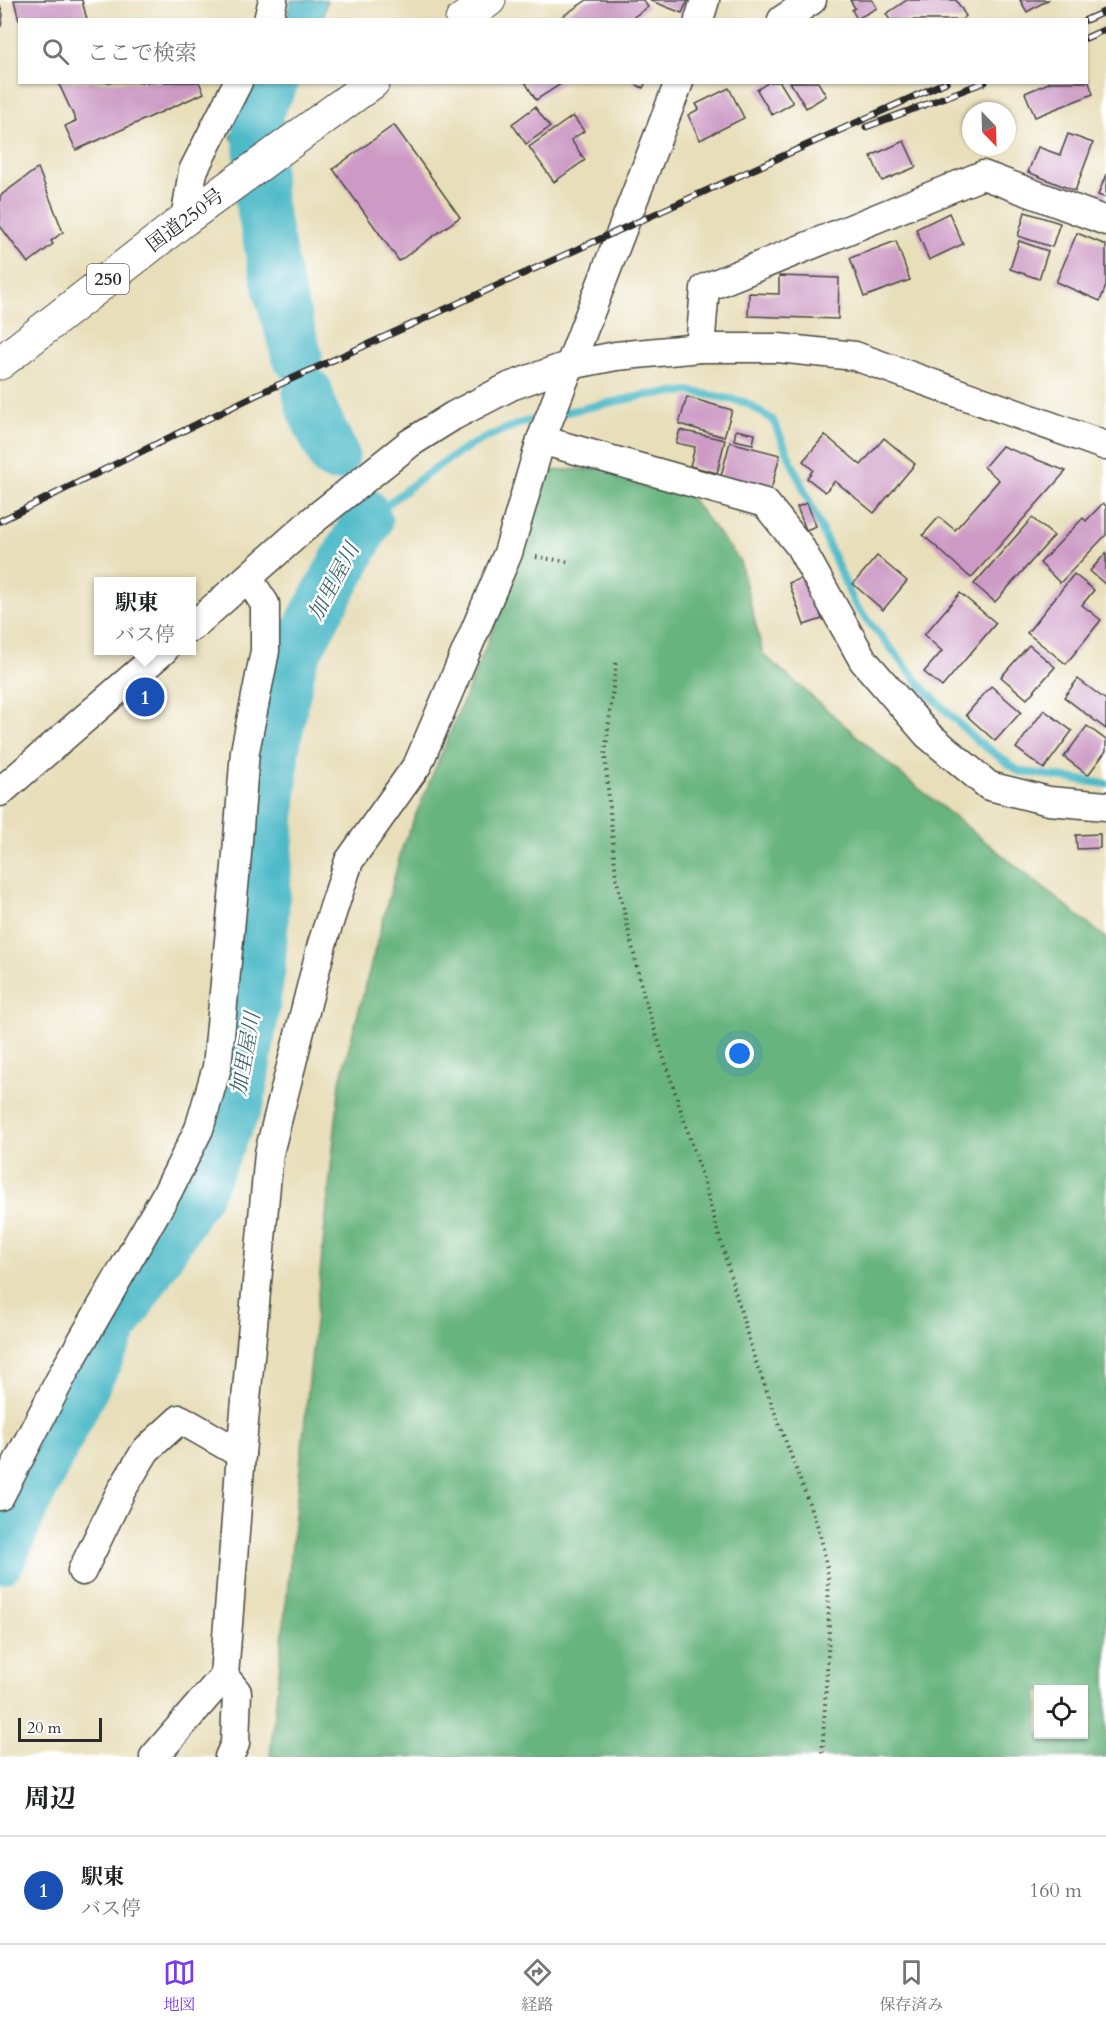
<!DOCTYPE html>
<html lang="ja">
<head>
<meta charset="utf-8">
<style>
  :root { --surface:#fff; --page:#f6f6f6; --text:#202124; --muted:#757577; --line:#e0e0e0; --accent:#7c3aed }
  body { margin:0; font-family:Cardo,"Noto Serif JP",serif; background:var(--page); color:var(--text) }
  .controls { position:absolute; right:18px; bottom:18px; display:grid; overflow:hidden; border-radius:0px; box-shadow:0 2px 4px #0004 }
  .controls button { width:54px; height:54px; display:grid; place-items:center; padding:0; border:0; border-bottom:2px solid var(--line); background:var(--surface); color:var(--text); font:30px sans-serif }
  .compass { position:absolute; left:962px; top:102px; width:54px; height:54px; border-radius:50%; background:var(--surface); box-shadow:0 2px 4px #0004; rotate:157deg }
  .scale { position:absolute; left:18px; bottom:15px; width:84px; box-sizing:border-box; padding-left:6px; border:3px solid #2b2b2b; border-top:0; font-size:16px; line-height:21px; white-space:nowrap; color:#2b2b2b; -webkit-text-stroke:4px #fff; paint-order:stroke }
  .you { position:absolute; left:740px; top:1054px; width:21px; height:21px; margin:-15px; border:4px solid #fff; border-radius:50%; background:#1a73e8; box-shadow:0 0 0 9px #1a73e833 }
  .badge { display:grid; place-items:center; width:39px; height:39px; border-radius:50%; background:var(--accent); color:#fff; font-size:20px; font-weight:700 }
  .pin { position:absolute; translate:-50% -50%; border:3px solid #fff; box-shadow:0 2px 6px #0006 }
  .popup { position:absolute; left:94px; top:577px; width:102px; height:78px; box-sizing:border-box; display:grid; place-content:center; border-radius:0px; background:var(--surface); filter:drop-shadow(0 2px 4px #0005); font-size:20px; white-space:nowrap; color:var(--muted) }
  .popup b { font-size:22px; color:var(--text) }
  .popup::after { content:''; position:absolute; left:50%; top:100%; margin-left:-12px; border:12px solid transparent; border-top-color:var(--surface) }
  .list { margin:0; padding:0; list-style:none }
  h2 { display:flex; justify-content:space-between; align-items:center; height:78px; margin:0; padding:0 24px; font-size:26px }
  h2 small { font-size:20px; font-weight:400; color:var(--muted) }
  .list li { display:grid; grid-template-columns:39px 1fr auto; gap:18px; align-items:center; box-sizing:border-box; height:108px; padding:0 24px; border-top:2px solid var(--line) }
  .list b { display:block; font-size:22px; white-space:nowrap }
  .list p { margin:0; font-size:20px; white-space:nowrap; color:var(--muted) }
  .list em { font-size:20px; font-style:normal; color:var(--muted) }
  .icon { flex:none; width:33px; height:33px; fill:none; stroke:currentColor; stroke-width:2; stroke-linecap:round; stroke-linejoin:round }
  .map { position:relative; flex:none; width:1106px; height:1757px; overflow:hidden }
  .search { position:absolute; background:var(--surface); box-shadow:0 2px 4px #0004; left:18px; right:18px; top:18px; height:66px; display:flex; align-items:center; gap:15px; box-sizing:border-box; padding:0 21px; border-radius:0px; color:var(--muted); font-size:22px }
  .sheet { height:186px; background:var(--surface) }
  nav { display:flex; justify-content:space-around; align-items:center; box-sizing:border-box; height:84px; border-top:2px solid var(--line); background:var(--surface); font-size:16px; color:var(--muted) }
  nav a { display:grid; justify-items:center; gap:3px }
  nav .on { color:var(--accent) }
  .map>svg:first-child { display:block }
  .forest { fill:#68b47e; stroke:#4a7054; stroke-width:1.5; fill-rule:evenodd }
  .water { fill:#4dbac8; stroke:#3c727a; stroke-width:1.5 }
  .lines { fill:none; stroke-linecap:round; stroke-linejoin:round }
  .stream { stroke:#4dbac8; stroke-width:8 }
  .river { stroke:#4dbac8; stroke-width:51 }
  .building { fill:#cc9ac5 }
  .minor-casing { stroke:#474640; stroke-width:31 }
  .highway-casing { stroke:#474640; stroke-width:35 }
  .path { stroke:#474640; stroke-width:4; stroke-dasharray:1.5 4.5; stroke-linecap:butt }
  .minor { stroke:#fff; stroke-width:28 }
  .highway { stroke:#fff; stroke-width:33 }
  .rail-casing { stroke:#2b2b2b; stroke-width:7 }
  .rail { stroke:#fff; stroke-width:4.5; stroke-dasharray:14; stroke-linecap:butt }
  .labels { text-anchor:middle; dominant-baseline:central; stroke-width:5; stroke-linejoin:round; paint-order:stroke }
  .shield { fill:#fff; stroke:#6b6b6b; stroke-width:1.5 }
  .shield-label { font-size:18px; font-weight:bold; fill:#2b2b2b }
  .street-label { font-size:20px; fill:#2b2b2b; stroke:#fff }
  .water-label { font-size:21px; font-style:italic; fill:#39646a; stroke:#fff }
</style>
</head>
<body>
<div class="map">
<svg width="1106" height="1757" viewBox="0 0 1106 1757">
  <rect width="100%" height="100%" fill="#fff"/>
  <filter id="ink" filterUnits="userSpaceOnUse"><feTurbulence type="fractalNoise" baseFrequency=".0167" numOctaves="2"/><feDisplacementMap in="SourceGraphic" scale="12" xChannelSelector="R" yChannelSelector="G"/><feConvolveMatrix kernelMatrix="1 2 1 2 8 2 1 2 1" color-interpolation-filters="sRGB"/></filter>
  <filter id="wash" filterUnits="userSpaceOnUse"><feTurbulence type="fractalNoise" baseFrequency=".008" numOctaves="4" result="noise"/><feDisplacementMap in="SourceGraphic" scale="24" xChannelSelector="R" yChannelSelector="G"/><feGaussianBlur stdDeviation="1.35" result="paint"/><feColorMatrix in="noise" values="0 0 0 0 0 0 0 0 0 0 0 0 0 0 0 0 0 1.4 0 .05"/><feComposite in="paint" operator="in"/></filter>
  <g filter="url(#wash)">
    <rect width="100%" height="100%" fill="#e8deb9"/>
    <path class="forest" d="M604,468L678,482L740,561L763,654L897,771L1106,938V1757H270L340,1081L402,848L494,627L546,471ZM1038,1690H1084V1734H1038Z"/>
    <g class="water">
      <polygon points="291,0 327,0 323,19 286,19"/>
      <polygon points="259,83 288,83 282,90 276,110 234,142 231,137"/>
    </g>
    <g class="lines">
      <g class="stream">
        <polyline points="557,414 646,395 689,391 745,402 773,420 855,605 924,689 976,740 1019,771 1106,784"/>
        <path d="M367,521C421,477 475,432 544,417"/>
      </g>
      <g class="river">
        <polyline points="273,82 258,110 260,199 278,288 297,356"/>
        <polyline points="308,393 312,410 334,456"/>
        <polyline points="0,1559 24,1505 114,1325 198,1191 240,1098 260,970 274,749 292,659 367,521 363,512"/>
      </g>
    </g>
    <g id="blocks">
      <g class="building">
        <polygon points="14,0 82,0 87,20 19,20"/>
        <polygon points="587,0 643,0 648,7 629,20 557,20"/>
        <polygon points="649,0 688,0 682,13"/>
        <polygon points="850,0 872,0 877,8 857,19 852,10 855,8"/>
        <polygon points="907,0 956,0 966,16 961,20 890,20 886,14"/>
        <polygon points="1020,0 1048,0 1027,12"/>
        <polygon points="0,5 3,15 1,26 0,25"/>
        <polygon points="1087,76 1093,94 1035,117 1025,93 1051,82 1086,82"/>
        <polygon points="58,82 199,82 204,93 76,150 65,126 76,121"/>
        <polygon points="525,82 564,82 536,100"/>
        <polygon points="631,82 646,82 643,88"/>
        <polygon points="769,82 780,82 793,103 772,115 757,90"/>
        <polygon points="790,82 818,82 826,96 806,108"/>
        <polygon points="729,88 744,118 700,140 688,115 699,109 696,104"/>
        <polygon points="535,107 550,127 526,144 512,124"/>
        <polygon points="573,116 584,131 571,140 585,160 554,182 529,147"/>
        <polygon points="394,125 460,217 399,261 333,169"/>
        <polygon points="1068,134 1093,143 1075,191 1028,172 1038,147 1060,155"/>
        <polygon points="904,141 916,167 882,181 871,156"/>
        <polygon points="38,168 63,232 51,241 53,244 28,263 0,226 0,196"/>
        <polygon points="1106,174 1106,198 1098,195"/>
        <polygon points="1025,212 1060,223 1052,247 1018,236"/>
        <polygon points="949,213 963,244 929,260 916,229"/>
        <polygon points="1077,233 1106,245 1106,286 1100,301 1056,282"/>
        <polygon points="896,241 910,280 864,297 850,258"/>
        <polygon points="1019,241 1048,251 1039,279 1010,269"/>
        <polygon points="779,276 839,278 838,319 748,316 749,293 779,294"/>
        <polygon points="687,397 732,410 724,437 679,424"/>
        <polygon points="680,430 725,440 717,473 690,466 695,447 676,443"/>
        <polygon points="736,430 755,434 753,444 734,440"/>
        <polygon points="825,435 861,465 884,438 915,464 874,513 835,481 825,492 807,478 813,470 803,461"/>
        <polygon points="730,442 780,455 771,490 721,476"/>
        <polygon points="1002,446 1066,471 971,578 923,535 939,517 955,530 999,480 984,467"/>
        <polygon points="807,503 816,526 806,530 797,507"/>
        <polygon points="1103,503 1106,506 1106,535 1060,583 1040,563 1083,518 1086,521"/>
        <polygon points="1032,518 1054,536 995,602 974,584"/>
        <polygon points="1106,553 1106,585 1090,571"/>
        <polygon points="877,556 907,581 883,610 853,584"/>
        <polygon points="1074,574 1094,590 1082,605 1101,620 1066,664 1027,633"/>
        <polygon points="807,576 822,619 804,625 789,583"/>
        <polygon points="960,593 996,623 942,687 924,672 942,651 924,635"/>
        <polygon points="1029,645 1055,667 1027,699 1001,677"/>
        <polygon points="1078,679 1106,700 1106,729 1064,697"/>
        <polygon points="991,686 1021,712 995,741 966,715"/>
        <polygon points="1044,710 1072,731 1044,769 1016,748"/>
        <polygon points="1087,726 1106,740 1106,751 1088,775 1064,757"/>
        <polygon points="1100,834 1100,848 1077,849 1076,835"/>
      </g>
    </g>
  </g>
  <g filter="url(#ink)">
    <use href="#blocks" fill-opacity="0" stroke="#474640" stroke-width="1.5"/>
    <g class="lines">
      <defs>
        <g id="minor">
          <polyline points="268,20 273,0"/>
          <polyline points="699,20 705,0"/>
          <polyline points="782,20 812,0"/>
          <polyline points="185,219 193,171 238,82"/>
          <polyline points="700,348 705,288 983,175 1106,221"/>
          <polyline points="541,440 765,503 799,545 863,660 928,735 989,786 1049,801 1106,806"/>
          <polyline points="192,627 312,521 410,443 453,416 511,386 570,365 616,356 700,348 778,348 855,356 1106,446"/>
          <polyline points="0,792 164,650"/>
          <polyline points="0,1496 64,1372 168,1191 199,1129 217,1067 236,866 245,751 265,651 265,604 248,578"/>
          <polyline points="82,1571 121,1491 146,1450 180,1419 241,1454"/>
          <polyline points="224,1676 237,1692 235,1744 229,1757"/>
          <polyline points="154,1757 224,1676 241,1454 269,1153 322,944 349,861 418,764 508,553 541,440 679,82"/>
        </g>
        <g id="highway">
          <polyline points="462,20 489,0"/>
          <polyline points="0,363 185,219 373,82"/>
        </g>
      </defs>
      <use href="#minor" class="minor-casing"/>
      <use href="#highway" class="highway-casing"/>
      <g class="path">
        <polyline points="536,557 571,562"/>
        <polyline points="616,663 605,755 616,877 644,997 700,1169 753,1354 820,1533 828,1573 829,1635 822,1757"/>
      </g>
      <use href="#minor" class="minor"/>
      <use href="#highway" class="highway"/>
      <defs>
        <g id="rail">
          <polyline points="1086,20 1106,11"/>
          <polyline points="1086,38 1106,29"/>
          <polyline points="866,127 985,82"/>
          <polyline points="0,521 256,395 946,82"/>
        </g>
      </defs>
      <use href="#rail" class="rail-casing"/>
      <use href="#rail" class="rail"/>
    </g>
  </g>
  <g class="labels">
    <rect class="shield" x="87" y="264" width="42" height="30" rx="4.5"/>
    <g class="shield-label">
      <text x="108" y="279">250</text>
    </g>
    <g class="street-label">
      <text transform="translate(185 220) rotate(-37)">国道250号</text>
    </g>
    <g class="water-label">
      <text transform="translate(334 582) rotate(-62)">加里屋川</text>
      <text transform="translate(246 1054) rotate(-80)">加里屋川</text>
    </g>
  </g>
</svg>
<div class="controls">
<button><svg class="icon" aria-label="locate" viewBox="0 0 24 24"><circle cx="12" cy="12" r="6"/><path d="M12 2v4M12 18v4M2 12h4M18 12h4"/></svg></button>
</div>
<svg class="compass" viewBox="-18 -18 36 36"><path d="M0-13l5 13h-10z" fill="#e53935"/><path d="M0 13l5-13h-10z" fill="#757577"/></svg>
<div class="scale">20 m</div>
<div class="you"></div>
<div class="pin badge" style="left:145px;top:697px;background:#1a4fb4">1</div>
<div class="popup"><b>駅東</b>バス停</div>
<div class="search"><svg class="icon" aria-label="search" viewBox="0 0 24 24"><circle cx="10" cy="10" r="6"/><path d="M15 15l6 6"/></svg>ここで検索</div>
</div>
<section class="sheet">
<h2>周辺<small></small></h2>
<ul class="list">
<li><span class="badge" style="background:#1a4fb4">1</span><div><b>駅東</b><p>バス停</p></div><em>160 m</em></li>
</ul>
</section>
<nav>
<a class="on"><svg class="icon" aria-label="map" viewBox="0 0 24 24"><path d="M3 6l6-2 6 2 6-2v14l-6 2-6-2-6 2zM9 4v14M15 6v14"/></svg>地図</a>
<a><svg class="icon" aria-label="directions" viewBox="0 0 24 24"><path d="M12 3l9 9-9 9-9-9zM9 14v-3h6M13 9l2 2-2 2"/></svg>経路</a>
<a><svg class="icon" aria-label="saved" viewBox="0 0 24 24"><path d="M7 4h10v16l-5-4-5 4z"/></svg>保存済み</a>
</nav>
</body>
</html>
